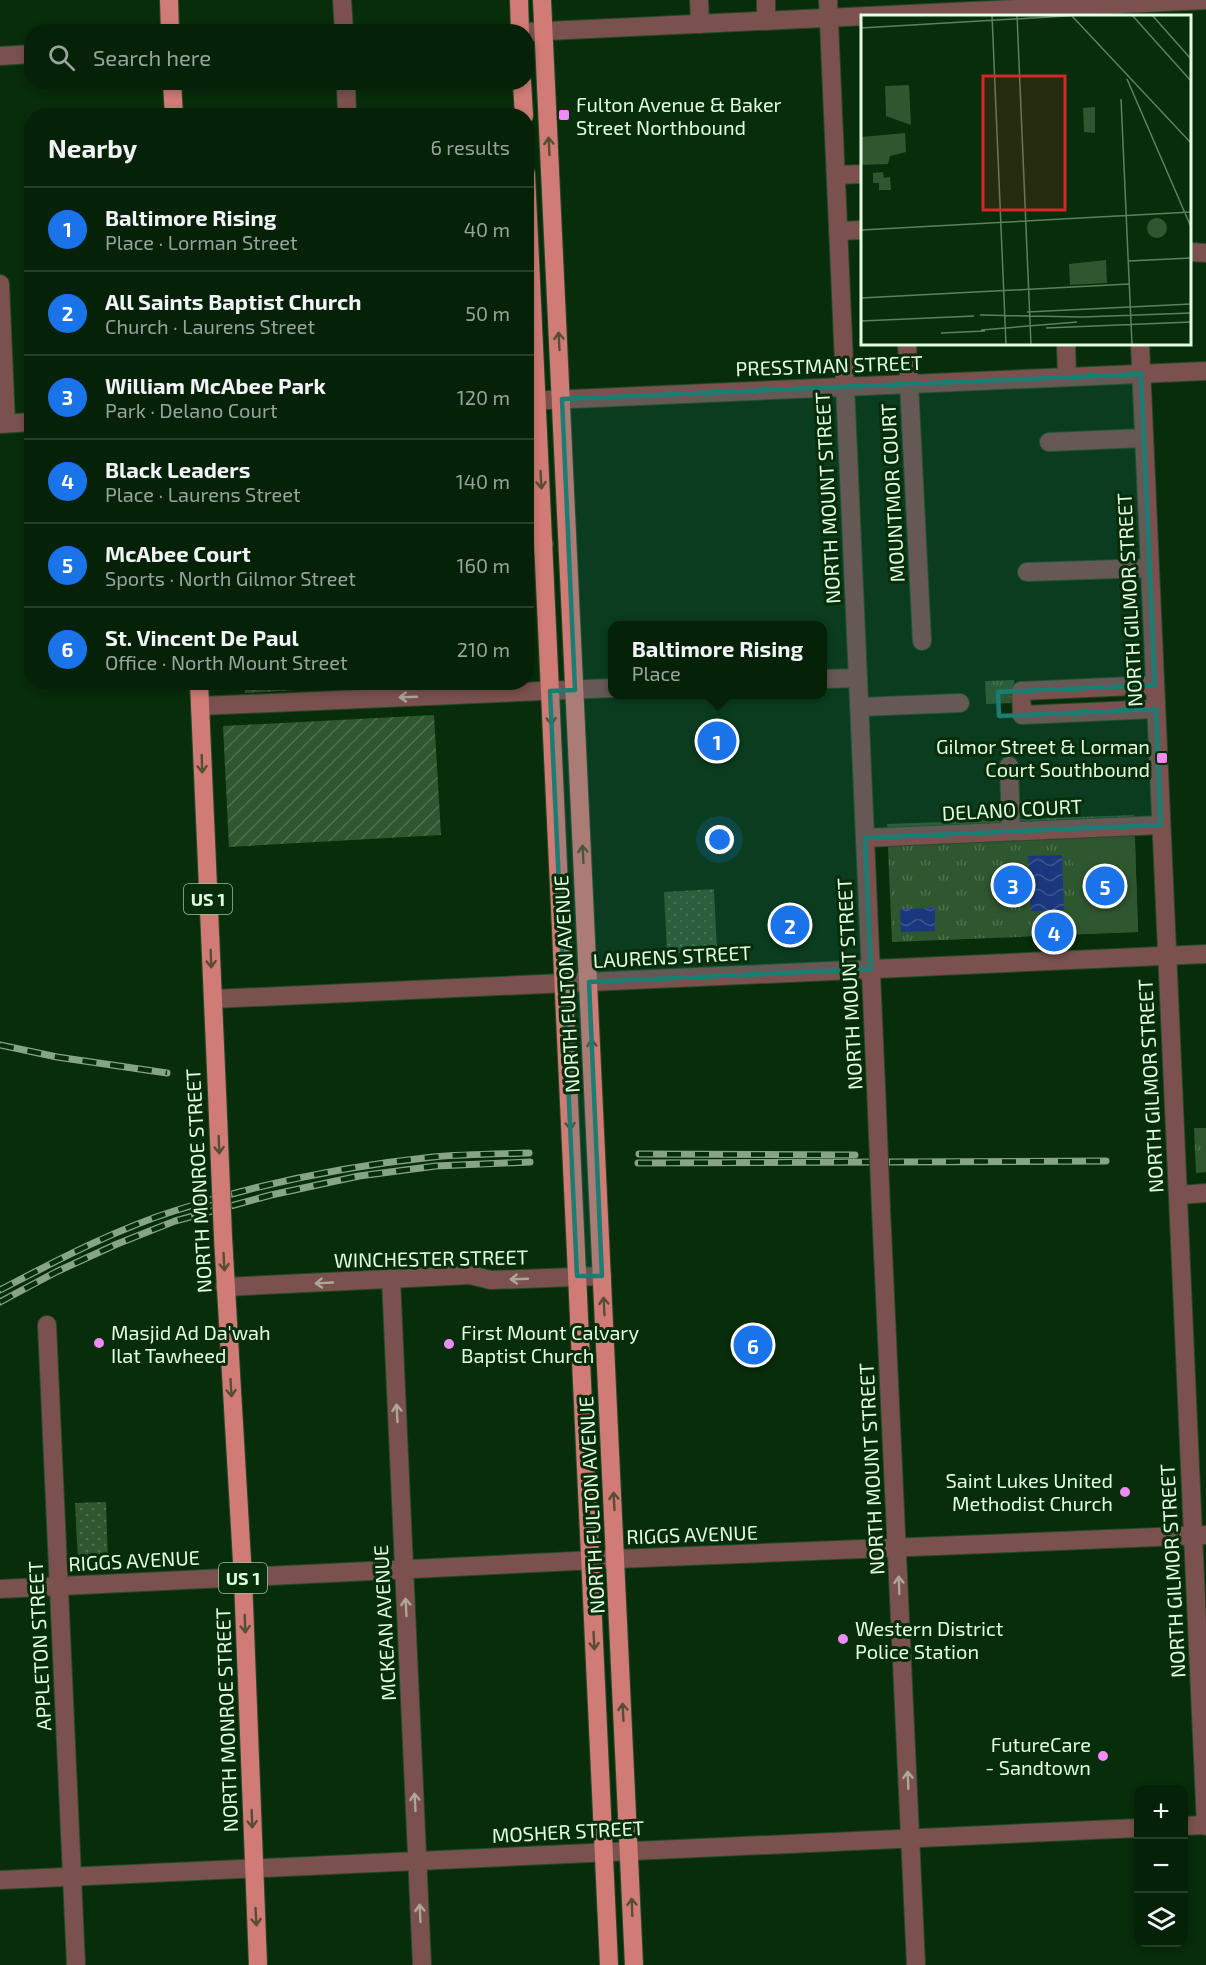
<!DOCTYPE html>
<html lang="en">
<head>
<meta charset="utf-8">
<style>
  :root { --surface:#052208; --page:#0e2a12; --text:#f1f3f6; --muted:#97a49c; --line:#263f29; --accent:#1a73e8 }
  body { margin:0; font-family:"Exo 2",sans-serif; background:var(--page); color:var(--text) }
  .controls { position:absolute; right:18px; bottom:18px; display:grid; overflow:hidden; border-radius:12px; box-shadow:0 3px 9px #0003 }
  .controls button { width:54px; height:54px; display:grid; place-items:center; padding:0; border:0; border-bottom:2px solid var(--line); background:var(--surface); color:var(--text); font:30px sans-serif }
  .you { position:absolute; left:720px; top:840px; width:21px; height:21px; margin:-15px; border:4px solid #fff; border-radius:50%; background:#1a73e8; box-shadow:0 0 0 9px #1a73e833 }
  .badge { display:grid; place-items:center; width:39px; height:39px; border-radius:50%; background:var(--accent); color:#fff; font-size:20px; font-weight:700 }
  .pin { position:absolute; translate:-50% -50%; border:3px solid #fff; box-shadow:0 2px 6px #0006 }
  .popup { position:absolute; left:608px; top:621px; width:219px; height:78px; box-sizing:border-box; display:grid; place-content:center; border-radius:12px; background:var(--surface); filter:drop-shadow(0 2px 4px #0005); font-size:20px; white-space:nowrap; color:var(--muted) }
  .popup b { font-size:22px; color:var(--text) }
  .popup::after { content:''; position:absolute; left:50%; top:100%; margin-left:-12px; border:12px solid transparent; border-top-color:var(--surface) }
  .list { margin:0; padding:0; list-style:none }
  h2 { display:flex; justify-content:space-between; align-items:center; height:78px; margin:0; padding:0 24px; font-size:26px }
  h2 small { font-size:20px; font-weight:400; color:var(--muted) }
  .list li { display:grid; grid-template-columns:39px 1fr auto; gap:18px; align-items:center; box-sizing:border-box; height:84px; padding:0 24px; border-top:2px solid var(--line) }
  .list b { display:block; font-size:22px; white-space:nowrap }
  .list p { margin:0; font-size:20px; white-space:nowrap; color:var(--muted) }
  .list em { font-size:20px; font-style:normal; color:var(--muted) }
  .icon { flex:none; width:33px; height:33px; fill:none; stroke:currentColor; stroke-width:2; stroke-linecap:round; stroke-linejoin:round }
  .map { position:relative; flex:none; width:1206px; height:1965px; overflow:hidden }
  .search { position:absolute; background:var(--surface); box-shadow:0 3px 9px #0003; left:24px; top:24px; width:510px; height:66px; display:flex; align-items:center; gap:15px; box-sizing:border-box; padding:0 21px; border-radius:24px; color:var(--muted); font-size:22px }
  .panel { position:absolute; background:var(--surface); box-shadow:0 3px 9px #0003; left:24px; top:108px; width:510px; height:582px; border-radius:24px }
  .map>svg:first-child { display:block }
  .grass { fill:url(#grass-dots) }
  .park { fill:url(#park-tufts) }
  .garden { fill:url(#garden-furrows) }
  .pitch { fill:#2f572f }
  .water { fill:url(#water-waves) }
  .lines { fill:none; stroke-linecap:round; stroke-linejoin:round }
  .minor-casing { stroke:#264a28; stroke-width:20 }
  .major-casing { stroke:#264a28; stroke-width:20 }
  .minor { stroke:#7a514e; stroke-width:18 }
  .major { stroke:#d07b76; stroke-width:18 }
  .rail-casing { stroke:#85a586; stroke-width:7 }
  .rail { stroke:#072d0a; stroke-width:4.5; stroke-dasharray:14; stroke-linecap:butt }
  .minor-bridge-casing { stroke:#264a28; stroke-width:20; stroke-linecap:butt }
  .major-bridge-casing { stroke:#264a28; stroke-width:20; stroke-linecap:butt }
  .minor-bridge { stroke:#7a514e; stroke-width:18 }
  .major-bridge { stroke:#d07b76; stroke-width:18 }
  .oneway { stroke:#574c35 }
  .oneway2 { stroke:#aea798 }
  .marked { fill:#1a7d74; fill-opacity:0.2; stroke:#1a7d74; stroke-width:4.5; stroke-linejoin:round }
  .poi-dot { fill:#ef8bf7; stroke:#072d0a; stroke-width:2 }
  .labels { text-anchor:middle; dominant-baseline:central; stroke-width:6; stroke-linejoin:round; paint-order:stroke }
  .shield { fill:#072d0a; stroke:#a0bfa0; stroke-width:1.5 }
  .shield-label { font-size:18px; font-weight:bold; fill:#e2fde1 }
  .poi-label { font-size:20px; fill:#e2fde1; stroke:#072d0a; text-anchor:start }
  .street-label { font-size:20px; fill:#e2fde1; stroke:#072d0a }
  .inset-road { fill:none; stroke:#5f8060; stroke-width:1.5 }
  .view { fill:#d62828; fill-opacity:0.15; stroke:#d62828; stroke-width:3 }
  .inset-edge { fill:none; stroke:#e2fde1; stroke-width:3 }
</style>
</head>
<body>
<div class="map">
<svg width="1206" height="1965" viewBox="0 0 1206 1965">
  <defs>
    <pattern id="grass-dots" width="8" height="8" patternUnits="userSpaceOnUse" patternTransform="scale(1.5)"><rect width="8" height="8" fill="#2f572f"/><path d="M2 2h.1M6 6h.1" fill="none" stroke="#4d704d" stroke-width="1.8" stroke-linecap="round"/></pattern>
    <pattern id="park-tufts" width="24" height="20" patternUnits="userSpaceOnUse" patternTransform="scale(1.5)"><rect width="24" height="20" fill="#2f572f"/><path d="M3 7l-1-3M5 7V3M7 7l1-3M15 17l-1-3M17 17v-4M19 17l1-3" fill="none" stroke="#4d704d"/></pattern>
    <pattern id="garden-furrows" width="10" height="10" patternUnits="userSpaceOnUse" patternTransform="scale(1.5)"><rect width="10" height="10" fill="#2f572f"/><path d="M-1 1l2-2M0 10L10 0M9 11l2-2" fill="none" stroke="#4d704d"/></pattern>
    <pattern id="water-waves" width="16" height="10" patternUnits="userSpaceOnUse" patternTransform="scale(1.5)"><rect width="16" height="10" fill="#1b387f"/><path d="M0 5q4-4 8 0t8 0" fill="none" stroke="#3c5691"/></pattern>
  </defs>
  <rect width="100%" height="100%" fill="#072d0a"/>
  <g class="grass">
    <polygon points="714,889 717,951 667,954 664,892"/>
    <polygon points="106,1502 108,1561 78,1562 75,1503"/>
  </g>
  <g class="park">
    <polygon points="1014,680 1015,703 986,704 985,681"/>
    <polygon points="1134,815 1138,932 892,942 887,824"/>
    <polygon points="1194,1128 1206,1128 1206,1172 1196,1173"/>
  </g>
  <g class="garden">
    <polygon points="245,682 418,682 418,683 245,693"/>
    <polygon points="434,715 441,835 229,847 223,726"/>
  </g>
  <polygon class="pitch" points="1135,838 1138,932 1076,934 1072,840"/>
  <g class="water">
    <polygon points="1062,855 1064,910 1031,911 1028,856"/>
    <polygon points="935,908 935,931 901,932 900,909"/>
  </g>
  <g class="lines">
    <defs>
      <g id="minor">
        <polyline points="342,0 344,32"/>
        <polyline points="699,0 700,24"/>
        <polyline points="766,0 766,21"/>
        <polyline points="828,0 876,1087"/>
        <polyline points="526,32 1206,0"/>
        <polyline points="0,56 32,54"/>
        <polyline points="346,82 347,116"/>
        <polyline points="836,175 862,174"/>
        <polyline points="838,231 862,230"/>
        <polyline points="1190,252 1206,253"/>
        <polyline points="0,284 6,423"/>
        <polyline points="907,344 922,641"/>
        <polyline points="1066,344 1067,377"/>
        <polyline points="1140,344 1206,1826"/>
        <polyline points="526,401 1206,371"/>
        <polyline points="0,424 32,422"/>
        <polyline points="1049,442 1144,438"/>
        <polyline points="526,545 544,544"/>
        <polyline points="1027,572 1150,568"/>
        <polyline points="822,679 858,678"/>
        <polyline points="1155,685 1021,691 1022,715 1156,709"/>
        <polyline points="200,706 612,688"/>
        <polyline points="859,707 960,703"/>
        <polyline points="1009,766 1011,831"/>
        <polyline points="865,838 1161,825"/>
        <polyline points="213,999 1206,954"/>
        <polyline points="1178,1195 1206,1193"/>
        <polyline points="881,1209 916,1965"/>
        <polyline points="391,1279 422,1965"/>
        <polyline points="225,1287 470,1275 491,1280 602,1276"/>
        <polyline points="47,1325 76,1965"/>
        <polyline points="0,1589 616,1559 1206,1535"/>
        <polyline points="1184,1826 1206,1825"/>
        <polyline points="0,1880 1138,1828"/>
      </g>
      <g id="major">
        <polyline points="169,0 170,32"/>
        <polyline points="519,0 520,32"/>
        <polyline points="542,0 634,1965"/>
        <polyline points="172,82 174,116"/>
        <polyline points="522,82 524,116"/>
        <polyline points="526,174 609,1965"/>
        <polyline points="199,682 217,1092"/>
        <polyline points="223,1237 243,1578 258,1965"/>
      </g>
    </defs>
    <use href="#minor" class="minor-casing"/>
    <use href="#major" class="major-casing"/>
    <use href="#minor" class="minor"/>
    <use href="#major" class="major"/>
    <defs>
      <g id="rail">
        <polyline points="0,1045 57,1057 167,1073"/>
        <polyline points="639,1154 855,1155"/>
        <polyline points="638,1163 1106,1161"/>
        <path d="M0,1290C56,1261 114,1230 174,1211C258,1184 346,1166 433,1157C465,1154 497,1154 529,1153"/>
        <polyline points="0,1302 56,1272 117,1244 175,1221 271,1195 359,1176 436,1166 530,1162"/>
      </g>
    </defs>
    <use href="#rail" class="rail-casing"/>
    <use href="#rail" class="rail"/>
    <defs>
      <polyline id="minor-bridge" points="876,1087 881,1209"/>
      <polyline id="major-bridge" points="217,1092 223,1237"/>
    </defs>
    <use href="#minor-bridge" class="minor-bridge-casing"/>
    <use href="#major-bridge" class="major-bridge-casing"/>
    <use href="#minor-bridge" class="minor-bridge"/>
    <use href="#major-bridge" class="major-bridge"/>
  </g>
  <defs><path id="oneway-shaft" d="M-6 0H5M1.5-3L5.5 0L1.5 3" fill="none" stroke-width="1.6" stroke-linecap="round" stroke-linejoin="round" transform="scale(1.5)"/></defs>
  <g class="oneway">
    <use href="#oneway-shaft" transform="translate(549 146) rotate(-93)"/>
    <use href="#oneway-shaft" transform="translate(559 341) rotate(-93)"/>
    <use href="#oneway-shaft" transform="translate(541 480) rotate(87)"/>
    <use href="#oneway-shaft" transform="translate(551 716) rotate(87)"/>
    <use href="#oneway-shaft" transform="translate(202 764) rotate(88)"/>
    <use href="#oneway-shaft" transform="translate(583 854) rotate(-93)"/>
    <use href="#oneway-shaft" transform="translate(211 959) rotate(88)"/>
    <use href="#oneway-shaft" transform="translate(592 1048) rotate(-93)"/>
    <use href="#oneway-shaft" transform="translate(570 1121) rotate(87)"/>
    <use href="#oneway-shaft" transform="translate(219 1145) rotate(88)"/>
    <use href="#oneway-shaft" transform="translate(224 1262) rotate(87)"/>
    <use href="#oneway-shaft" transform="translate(604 1306) rotate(-93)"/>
    <use href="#oneway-shaft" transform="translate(231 1388) rotate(87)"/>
    <use href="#oneway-shaft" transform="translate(614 1501) rotate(-93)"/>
    <use href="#oneway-shaft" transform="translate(245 1624) rotate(88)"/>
    <use href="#oneway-shaft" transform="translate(594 1641) rotate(87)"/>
    <use href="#oneway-shaft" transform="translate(623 1712) rotate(-93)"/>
    <use href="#oneway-shaft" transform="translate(252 1819) rotate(88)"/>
    <use href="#oneway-shaft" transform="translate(632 1907) rotate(-92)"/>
    <use href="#oneway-shaft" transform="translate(256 1917) rotate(87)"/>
  </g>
  <g class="oneway2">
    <use href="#oneway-shaft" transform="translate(408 697) rotate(178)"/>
    <use href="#oneway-shaft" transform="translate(519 1279) rotate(178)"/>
    <use href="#oneway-shaft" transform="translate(324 1283) rotate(177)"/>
    <use href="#oneway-shaft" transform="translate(397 1413) rotate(-93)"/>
    <use href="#oneway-shaft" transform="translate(899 1585) rotate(-92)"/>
    <use href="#oneway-shaft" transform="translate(406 1607) rotate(-93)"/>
    <use href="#oneway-shaft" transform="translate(908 1780) rotate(-92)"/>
    <use href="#oneway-shaft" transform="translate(415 1802) rotate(-93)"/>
    <use href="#oneway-shaft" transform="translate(420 1913) rotate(-93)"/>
  </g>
  <path class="marked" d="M1141,374L1155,685L998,692L999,716L1156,709L1161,825L865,838L871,969L589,982L602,1276H577L550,691L575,690L562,399Z"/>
  <g class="poi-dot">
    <rect x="558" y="109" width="12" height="12" rx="3"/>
    <rect x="1156" y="752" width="12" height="12" rx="3"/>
    <circle cx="99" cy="1343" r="6"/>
    <circle cx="449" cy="1344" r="6"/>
    <circle cx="1125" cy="1492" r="6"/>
    <circle cx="843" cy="1639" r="6"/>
    <circle cx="1103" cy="1756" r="6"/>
  </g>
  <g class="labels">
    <g class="shield">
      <rect x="184" y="884" width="48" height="30" rx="4.5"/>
      <rect x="219" y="1563" width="48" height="30" rx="4.5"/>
    </g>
    <g class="shield-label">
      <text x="208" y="899">US 1</text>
      <text x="243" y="1578">US 1</text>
    </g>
    <g class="poi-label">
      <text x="576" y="104">Fulton Avenue &amp; Baker<tspan x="576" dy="23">Street Northbound</tspan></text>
      <text x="1150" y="746" text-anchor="end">Gilmor Street &amp; Lorman<tspan x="1150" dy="23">Court Southbound</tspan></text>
      <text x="111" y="1332">Masjid Ad Da'wah<tspan x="111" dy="23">Ilat Tawheed</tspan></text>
      <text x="461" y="1332">First Mount Calvary<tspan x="461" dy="23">Baptist Church</tspan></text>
      <text x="1113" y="1480" text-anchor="end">Saint Lukes United<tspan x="1113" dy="23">Methodist Church</tspan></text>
      <text x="855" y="1628">Western District<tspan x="855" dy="23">Police Station</tspan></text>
      <text x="1091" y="1744" text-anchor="end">FutureCare<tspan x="1091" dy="23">- Sandtown</tspan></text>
    </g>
    <g class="street-label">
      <text transform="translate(829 365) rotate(-2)">PRESSTMAN STREET</text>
      <text transform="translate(892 493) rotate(-93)">MOUNTMOR COURT</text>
      <text transform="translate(827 498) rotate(-93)">NORTH MOUNT STREET</text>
      <text transform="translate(1129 600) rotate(-93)">NORTH GILMOR STREET</text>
      <text transform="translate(1012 809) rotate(-3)">DELANO COURT</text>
      <text transform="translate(672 956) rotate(-3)">LAURENS STREET</text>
      <text transform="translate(566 984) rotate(-93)">NORTH FULTON AVENUE</text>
      <text transform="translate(849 984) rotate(-93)">NORTH MOUNT STREET</text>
      <text transform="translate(1150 1086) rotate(-93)">NORTH GILMOR STREET</text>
      <text transform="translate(198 1181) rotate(-93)">NORTH MONROE STREET</text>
      <text transform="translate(431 1258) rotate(-1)">WINCHESTER STREET</text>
      <text transform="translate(871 1469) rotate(-93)">NORTH MOUNT STREET</text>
      <text transform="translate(591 1505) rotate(-93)">NORTH FULTON AVENUE</text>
      <text transform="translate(692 1534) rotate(-2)">RIGGS AVENUE</text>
      <text transform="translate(134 1560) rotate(-3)">RIGGS AVENUE</text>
      <text transform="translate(1172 1571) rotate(-93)">NORTH GILMOR STREET</text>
      <text transform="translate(384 1623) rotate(-93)">MCKEAN AVENUE</text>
      <text transform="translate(39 1646) rotate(-93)">APPLETON STREET</text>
      <text transform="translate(226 1720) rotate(-92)">NORTH MONROE STREET</text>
      <text transform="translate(568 1831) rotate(-3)">MOSHER STREET</text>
    </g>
  </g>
  <g transform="translate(861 15)">
    <rect width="330" height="330" fill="#072d0a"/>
    <path d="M44,118L45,137L29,141L27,149L0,150V122Z" fill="#2f572f"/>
    <path d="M48,70L50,110L25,101L24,71ZM234,92V118L223,117L222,93ZM286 213a10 10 0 1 1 20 0a10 10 0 1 1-20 0ZM245,245L246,268L209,270L208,249Z" fill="#2f572f"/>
    <path d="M22,157L23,163L29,162L30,175H18V168H12V158ZM244,247L241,266L230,267L229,248Z" fill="#2f572f"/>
    <path class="inset-road" d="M131,0L145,330M156,0L170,330M271,0L330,66M291,0L330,44M211,1L330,128M0,13L221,0M266,64L330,212M260,84L271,330M0,215L330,197M267,246L330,243M0,283L268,269M166,297L330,289M119,300L222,302L330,298M0,306L113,301M185,313L330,307M120,315L216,307M80,318L124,316"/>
    <path class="view" d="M122,61H204V195H122Z"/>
    <rect width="330" height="330" class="inset-edge"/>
  </g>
</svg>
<div class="controls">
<button>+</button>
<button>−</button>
<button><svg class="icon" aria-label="layers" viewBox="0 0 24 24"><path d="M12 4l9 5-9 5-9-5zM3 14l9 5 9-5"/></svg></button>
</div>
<div class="you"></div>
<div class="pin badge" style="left:717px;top:741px">1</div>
<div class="popup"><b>Baltimore Rising</b>Place</div>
<div class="pin badge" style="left:790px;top:925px">2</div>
<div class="pin badge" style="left:1013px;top:885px">3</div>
<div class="pin badge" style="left:1054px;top:932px">4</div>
<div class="pin badge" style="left:1105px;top:886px">5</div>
<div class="pin badge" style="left:753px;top:1345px">6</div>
<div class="search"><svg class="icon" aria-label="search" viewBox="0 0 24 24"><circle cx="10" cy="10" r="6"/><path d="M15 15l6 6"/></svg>Search here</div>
<section class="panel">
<h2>Nearby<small>6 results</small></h2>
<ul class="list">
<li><span class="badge">1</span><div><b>Baltimore Rising</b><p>Place · Lorman Street</p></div><em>40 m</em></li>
<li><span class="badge">2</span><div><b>All Saints Baptist Church</b><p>Church · Laurens Street</p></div><em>50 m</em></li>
<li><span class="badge">3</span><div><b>William McAbee Park</b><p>Park · Delano Court</p></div><em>120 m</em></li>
<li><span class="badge">4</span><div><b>Black Leaders</b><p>Place · Laurens Street</p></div><em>140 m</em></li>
<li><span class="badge">5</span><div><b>McAbee Court</b><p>Sports · North Gilmor Street</p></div><em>160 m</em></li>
<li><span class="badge">6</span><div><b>St. Vincent De Paul</b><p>Office · North Mount Street</p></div><em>210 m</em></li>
</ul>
</section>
</div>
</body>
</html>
